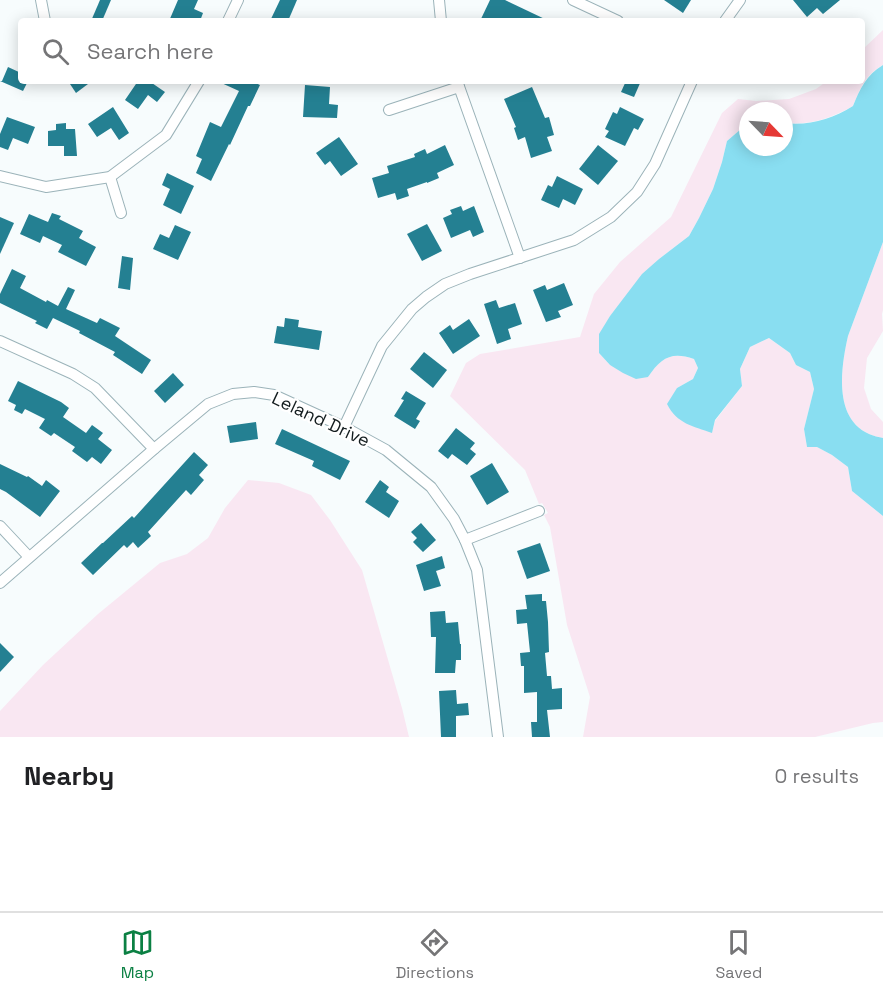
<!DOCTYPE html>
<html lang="en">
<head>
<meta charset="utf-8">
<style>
  :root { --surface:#fff; --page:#f6f6f6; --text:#202124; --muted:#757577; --line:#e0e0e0; --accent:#0b8043 }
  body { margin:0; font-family:"Space Grotesk",sans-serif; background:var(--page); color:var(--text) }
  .compass { position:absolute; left:739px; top:102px; width:54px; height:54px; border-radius:50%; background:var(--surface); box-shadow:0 3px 15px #0003; rotate:115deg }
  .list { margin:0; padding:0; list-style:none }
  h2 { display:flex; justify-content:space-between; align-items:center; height:78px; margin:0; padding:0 24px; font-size:26px }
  h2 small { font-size:20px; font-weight:400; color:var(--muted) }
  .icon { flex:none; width:33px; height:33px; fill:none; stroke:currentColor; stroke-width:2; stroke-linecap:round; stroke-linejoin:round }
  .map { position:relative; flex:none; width:883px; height:737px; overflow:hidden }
  .search { position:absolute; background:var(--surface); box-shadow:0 3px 15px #0003; left:18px; right:18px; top:18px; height:66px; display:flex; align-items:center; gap:15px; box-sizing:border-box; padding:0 21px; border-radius:6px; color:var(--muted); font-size:22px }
  .sheet { height:174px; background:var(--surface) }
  nav { display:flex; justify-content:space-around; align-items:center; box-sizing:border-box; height:84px; border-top:2px solid var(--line); background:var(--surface); font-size:16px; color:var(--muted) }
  nav a { display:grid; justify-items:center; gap:3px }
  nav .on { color:var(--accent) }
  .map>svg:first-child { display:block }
  .green { fill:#f9e7f2 }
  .water { fill:#89def1 }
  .building { fill:#248092 }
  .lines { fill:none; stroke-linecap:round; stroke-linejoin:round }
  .minor-casing { stroke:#9bb3b9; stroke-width:12 }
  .minor { stroke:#fff; stroke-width:10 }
  .labels { text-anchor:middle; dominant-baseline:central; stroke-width:4.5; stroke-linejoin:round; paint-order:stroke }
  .street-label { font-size:18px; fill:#141d1f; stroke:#fff }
</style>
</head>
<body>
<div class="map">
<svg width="883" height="737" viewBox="0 0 883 737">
  <rect width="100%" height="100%" fill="#f7fcfd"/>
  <g class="green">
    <path d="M883,30V65C866,74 860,89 853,106C832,118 809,126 784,123V111H748V123L727,141L722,162L713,189L699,218L689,236L659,259L610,316L600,334L599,353L610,365L648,377C661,358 671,351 694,359L698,368L693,379L677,388L712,432L715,421L742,386L740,369L750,347L769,338L790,353L796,365L810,372L814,389L804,429L807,447H817L832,455L848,467L852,491L883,516V722L873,723L815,737H583L590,697L567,625L550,527L544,515L548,513L542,503L539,504L525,470L450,396L466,363L480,354L580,337L594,294L620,262L671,217L722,113L738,99L756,101L789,99L816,89L827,81H862V50Z"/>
    <path d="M883,242V310L882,314L883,331L867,358L864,388L871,409L883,422V438C879,437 873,436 869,434C833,418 841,367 848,336Z"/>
    <polygon points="248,480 279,483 311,495 330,520 362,570 402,708 409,737 0,737 0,711 43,665 98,614 160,563 187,554 208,538 225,508"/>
  </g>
  <path class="water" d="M883,65V242L848,336C841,367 833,418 869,434C873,436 879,437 883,438V516L852,491L848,467L832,455L817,447H807L804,429L814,389L810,372L796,365L790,353L769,338L750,347L740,369L742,386L715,420L712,433C693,426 677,424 667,404L677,388L693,379L698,368L694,359C671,351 661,358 648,377L636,379L623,373L610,365L599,353V334L610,316L642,274L659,259L689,236L699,218L713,189L722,162L727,141L748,123V147H784V123C809,126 832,119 853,106C860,89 866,75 883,65Z"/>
  <g class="building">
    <polygon points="100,0 111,0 102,21 91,21"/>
    <polygon points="178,0 198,0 194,9 203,13 200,21 169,21"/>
    <polygon points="280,0 297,0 288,21 270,21"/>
    <polygon points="490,0 505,0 549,21 480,21"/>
    <polygon points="664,0 691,0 683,13"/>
    <polygon points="793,0 840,0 823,14 817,8 807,17"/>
    <polygon points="8,67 21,73 21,81 28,81 23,91 0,81 2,81"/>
    <polygon points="68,81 92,81 76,93"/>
    <polygon points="138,81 149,81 165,92 157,102 148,95 138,109 125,100"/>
    <polygon points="217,81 251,81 260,85 250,106 248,106 230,145 229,144 211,181 196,173 202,159 196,156 210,122 221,127 239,91"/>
    <polygon points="626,81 641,81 634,97 621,92"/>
    <polygon points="305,85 330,87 329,104 338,105 337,118 303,117"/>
    <polygon points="532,87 545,118 549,117 554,135 547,137 552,151 531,158 525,137 518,140 514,128 516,127 504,99"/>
    <polygon points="113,107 129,133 119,140 111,128 97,137 88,124"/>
    <polygon points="620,107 644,119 638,130 634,128 625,146 605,137 609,131 605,129 613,112 617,114"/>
    <polygon points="7,117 35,127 28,144 13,138 8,150 0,147 0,134"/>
    <polygon points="66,123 66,129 75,129 77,156 64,156 64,146 48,146 48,131 56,130 56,124"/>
    <polygon points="339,137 358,164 341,176 330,161 325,165 316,153"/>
    <polygon points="445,145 454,165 437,173 439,178 427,183 427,182 407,189 409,196 397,200 395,193 378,198 372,178 389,173 387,166 415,157 414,154 425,149 427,154"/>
    <polygon points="598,145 618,161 598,185 579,169"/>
    <polygon points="167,173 194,186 181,214 163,205 170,189 162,185"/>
    <polygon points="557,176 583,189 575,205 563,199 559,208 541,200 548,185 552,187"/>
    <polygon points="461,206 463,211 474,206 484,232 473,237 470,230 451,238 443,218 452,214 450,210"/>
    <polygon points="52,213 61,216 59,219 83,231 79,238 96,247 86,266 58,252 62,245 43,236 40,243 20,234 29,214 48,222"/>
    <polygon points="0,217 14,223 0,254"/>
    <polygon points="427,224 442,251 422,261 407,234"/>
    <polygon points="175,225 191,232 178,260 153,249 160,234 169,238"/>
    <polygon points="122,256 133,258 130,290 118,288"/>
    <polygon points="12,269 26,276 20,288 46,302 47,300 58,306 68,287 75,290 66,309 97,323 100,318 120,328 115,336 151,360 142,374 113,355 115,352 79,333 80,331 53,318 47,329 35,323 37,321 0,303 0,294"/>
    <polygon points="564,283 573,305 558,311 561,317 546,322 533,290 545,285 547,290"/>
    <polygon points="496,300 499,308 515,303 522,324 508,329 511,339 497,344 484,304"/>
    <polygon points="285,318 299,320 298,327 322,331 319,350 274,343 277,326 284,327"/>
    <polygon points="469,319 480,336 453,354 439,333 450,325 453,330"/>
    <polygon points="424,352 447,370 433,388 410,369"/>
    <polygon points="173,373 184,385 165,403 154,391"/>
    <polygon points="18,381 61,402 69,408 63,417 86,433 92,425 103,433 98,439 112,450 101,464 92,457 87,462 72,451 75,447 54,433 51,436 39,428 45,419 25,409 22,414 14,410 16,405 8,401"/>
    <polygon points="406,391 426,403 416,419 420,421 415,429 394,416 404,400 401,399"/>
    <polygon points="256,422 258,439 230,443 227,426"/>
    <polygon points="456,428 475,443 470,449 476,454 467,465 452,454 448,459 438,451"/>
    <polygon points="282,429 350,461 340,480 312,466 314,461 275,444"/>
    <polygon points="194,452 208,465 199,475 204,480 191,495 186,490 148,532 151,536 138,548 133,542 127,548 124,545 93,575 81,563 102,543 103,543 132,516 134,518"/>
    <polygon points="492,463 509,492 487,505 470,476"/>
    <polygon points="0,464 27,477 28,476 42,486 46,480 60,491 40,517 6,492 0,489"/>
    <polygon points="380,480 389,487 386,492 399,501 389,518 365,502"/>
    <polygon points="421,523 436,540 423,552 413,542 417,538 411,532"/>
    <polygon points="540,543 550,571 527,579 517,551"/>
    <polygon points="442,556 445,568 436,571 441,586 424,591 416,565"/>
    <polygon points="542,594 542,601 546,601 548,622 549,652 545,653 547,676 551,676 552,689 562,688 562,709 547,710 550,737 532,737 531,722 537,722 537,692 524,693 524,666 521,666 520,653 530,652 527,623 517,624 516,610 527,609 525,595"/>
    <polygon points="445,611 446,623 458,622 460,644 461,644 461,660 456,660 455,673 435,673 436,637 431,637 430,612"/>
    <polygon points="0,643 14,657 0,672"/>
    <polygon points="456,690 457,704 468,703 469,715 456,716 456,737 441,737 439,691"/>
  </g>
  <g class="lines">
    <defs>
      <g id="minor">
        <polyline points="41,0 45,21"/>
        <polyline points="439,0 441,21"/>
        <polyline points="573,0 618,21"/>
        <polyline points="228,21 238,0"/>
        <polyline points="725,21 740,0"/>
        <polyline points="457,81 520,258"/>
        <polyline points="389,110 459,87"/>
        <polyline points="0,176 46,187 110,177 166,135 199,81"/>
        <polyline points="110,177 121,213"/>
        <polyline points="0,341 73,374 95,388 154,449"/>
        <polyline points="344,427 382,346 412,309 426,297 445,284 470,274 574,240 611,217 637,192 655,164 692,81"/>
        <polyline points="0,526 29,557"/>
        <polyline points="465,540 539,511"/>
        <polyline points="0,583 154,449 208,404 233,394 254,392 274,395 344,427 386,450 431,487 454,519 465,540 477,570 498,737"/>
      </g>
    </defs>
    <use href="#minor" class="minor-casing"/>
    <use href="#minor" class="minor"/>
  </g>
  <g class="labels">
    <g class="street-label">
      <text transform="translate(321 419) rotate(25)">Leland Drive</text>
    </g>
  </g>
</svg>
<svg class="compass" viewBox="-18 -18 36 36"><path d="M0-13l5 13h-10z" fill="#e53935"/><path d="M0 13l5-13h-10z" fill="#757577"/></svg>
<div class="search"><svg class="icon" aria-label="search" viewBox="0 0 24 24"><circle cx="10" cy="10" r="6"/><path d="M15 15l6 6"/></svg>Search here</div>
</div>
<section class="sheet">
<h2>Nearby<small>0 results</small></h2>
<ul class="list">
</ul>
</section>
<nav>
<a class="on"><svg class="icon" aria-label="map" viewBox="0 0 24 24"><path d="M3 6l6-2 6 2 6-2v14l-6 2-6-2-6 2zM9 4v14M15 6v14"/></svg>Map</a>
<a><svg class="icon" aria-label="directions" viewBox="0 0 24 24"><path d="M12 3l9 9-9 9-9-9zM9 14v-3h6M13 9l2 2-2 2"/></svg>Directions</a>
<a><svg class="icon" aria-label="saved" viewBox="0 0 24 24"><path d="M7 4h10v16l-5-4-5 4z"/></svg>Saved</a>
</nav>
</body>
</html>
